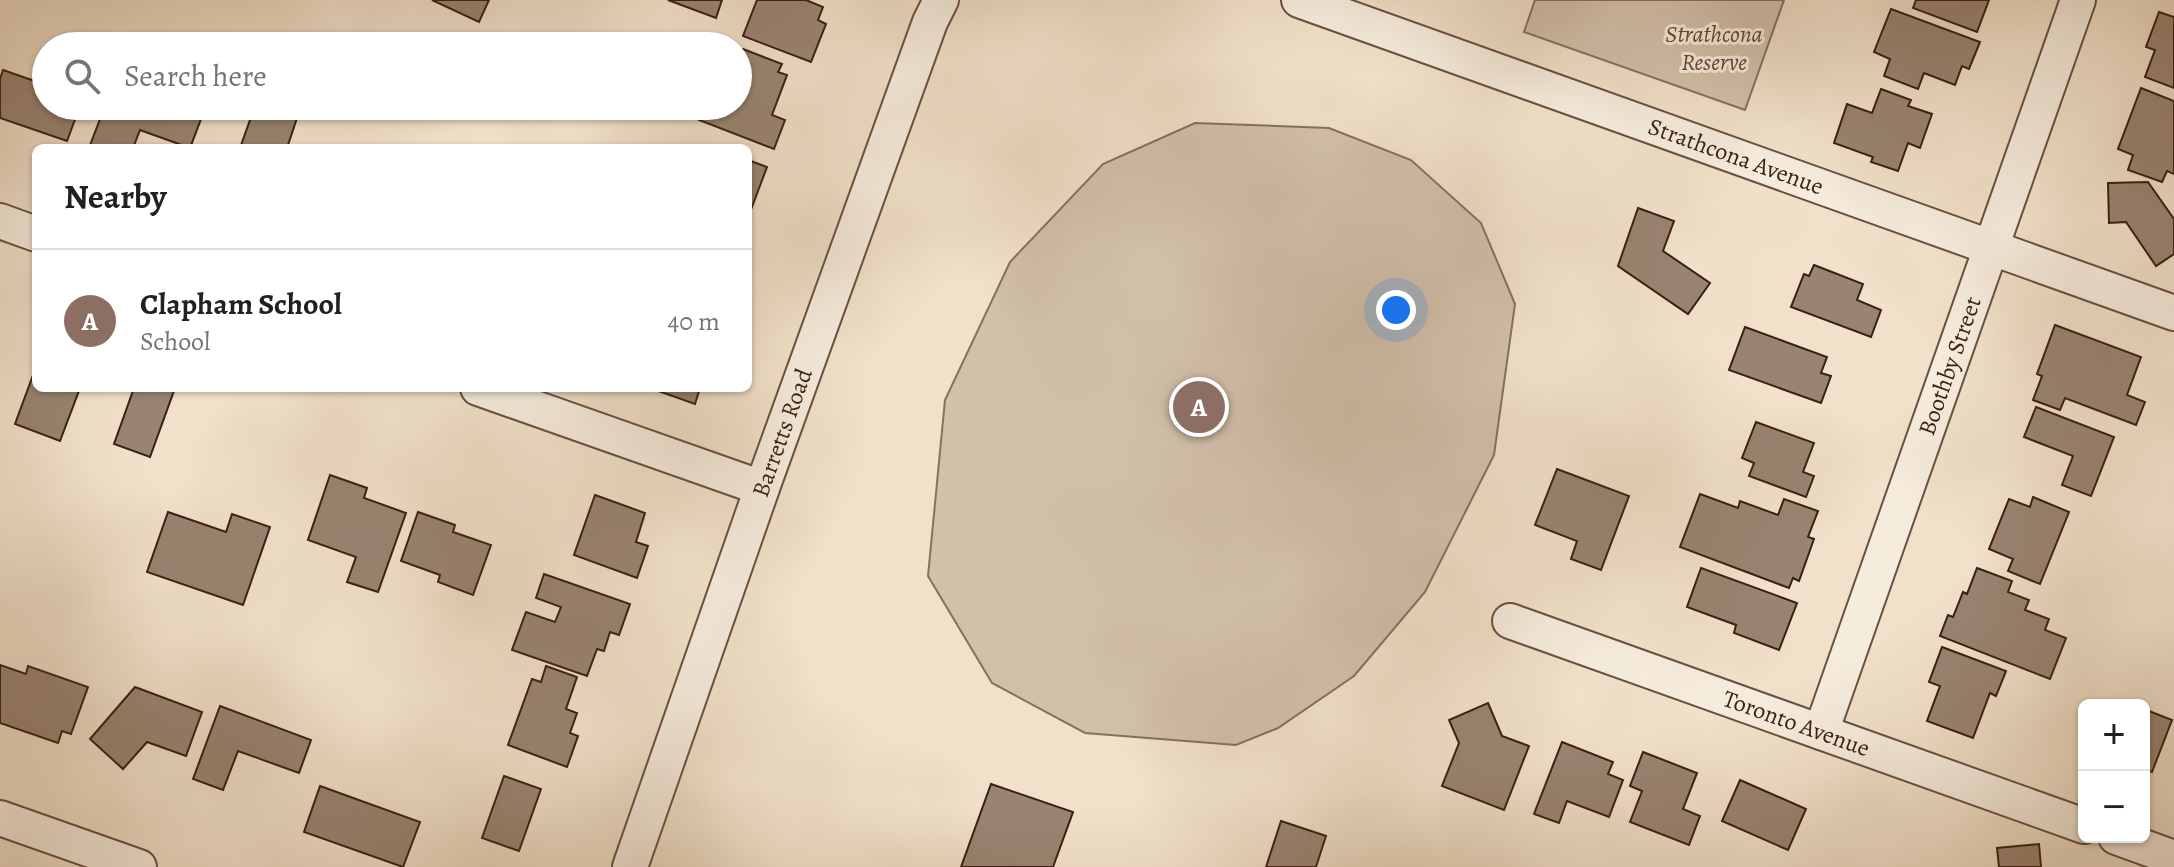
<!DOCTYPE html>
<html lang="en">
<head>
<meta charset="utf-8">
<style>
  :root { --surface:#fff; --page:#f2f2f2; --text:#202124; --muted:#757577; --line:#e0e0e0; --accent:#111827 }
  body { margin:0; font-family:Alegreya,serif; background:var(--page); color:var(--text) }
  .controls { position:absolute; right:24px; bottom:24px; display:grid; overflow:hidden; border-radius:12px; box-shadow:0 2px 6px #0004 }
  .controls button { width:72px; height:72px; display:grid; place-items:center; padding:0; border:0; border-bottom:2px solid var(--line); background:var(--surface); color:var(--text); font:40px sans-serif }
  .you { position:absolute; left:1396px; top:310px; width:28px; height:28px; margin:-20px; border:6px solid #fff; border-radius:50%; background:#1a73e8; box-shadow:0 0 0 12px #1a73e833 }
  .badge { display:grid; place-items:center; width:52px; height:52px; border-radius:50%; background:var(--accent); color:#fff; font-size:26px; font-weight:700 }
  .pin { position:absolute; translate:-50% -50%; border:4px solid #fff; box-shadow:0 2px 8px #0006 }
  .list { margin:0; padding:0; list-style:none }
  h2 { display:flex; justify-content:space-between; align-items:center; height:104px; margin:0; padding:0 32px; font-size:34px }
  h2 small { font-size:26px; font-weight:400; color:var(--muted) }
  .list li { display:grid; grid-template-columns:52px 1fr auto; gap:24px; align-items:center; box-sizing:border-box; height:144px; padding:0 32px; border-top:2px solid var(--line) }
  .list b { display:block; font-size:30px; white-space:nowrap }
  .list p { margin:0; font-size:26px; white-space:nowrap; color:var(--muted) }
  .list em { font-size:26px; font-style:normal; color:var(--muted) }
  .icon { flex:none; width:44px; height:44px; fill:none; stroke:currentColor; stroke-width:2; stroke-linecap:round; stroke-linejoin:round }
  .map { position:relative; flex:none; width:2174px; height:867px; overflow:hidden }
  .search { position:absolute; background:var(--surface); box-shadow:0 2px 6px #0004; left:32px; top:32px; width:720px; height:88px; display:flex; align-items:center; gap:20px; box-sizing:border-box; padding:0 28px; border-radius:44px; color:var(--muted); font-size:30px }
  .panel { position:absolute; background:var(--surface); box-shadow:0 2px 6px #0004; left:32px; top:144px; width:720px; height:248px; border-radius:12px }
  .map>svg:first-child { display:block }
  .green { fill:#d2c0ab; stroke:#86705e; stroke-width:2 }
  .building { fill:#998472; stroke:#3a1f12; stroke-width:2 }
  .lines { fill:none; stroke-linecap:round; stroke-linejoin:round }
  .street-casing { stroke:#685040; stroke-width:38 }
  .street { stroke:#f6ecdd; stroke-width:34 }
  .labels { text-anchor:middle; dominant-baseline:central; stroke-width:6; stroke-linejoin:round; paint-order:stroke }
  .park-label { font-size:24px; font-style:italic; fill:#604738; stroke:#f6ecdd }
  .street-label { font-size:24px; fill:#3a1f12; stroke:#f6ecdd }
</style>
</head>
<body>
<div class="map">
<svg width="2174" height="867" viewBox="0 0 2174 867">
  <rect width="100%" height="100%" fill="#f1e1ca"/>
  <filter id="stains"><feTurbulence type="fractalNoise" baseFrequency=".0025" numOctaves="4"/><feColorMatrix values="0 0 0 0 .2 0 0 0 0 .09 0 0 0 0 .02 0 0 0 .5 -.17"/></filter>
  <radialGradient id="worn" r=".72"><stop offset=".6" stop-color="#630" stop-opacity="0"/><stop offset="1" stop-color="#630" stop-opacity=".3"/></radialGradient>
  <g class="green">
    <polygon points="1535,0 1784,0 1745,110 1524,32"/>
    <polygon points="1195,123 1329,128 1411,160 1481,223 1515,304 1494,455 1425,592 1354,676 1278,728 1236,745 1085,733 992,683 928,576 945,400 1010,262 1103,164"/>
  </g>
  <g class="building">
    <polygon points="432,0 489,0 479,22"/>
    <polygon points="668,0 722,0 716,18"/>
    <polygon points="757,0 806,0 823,7 818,20 826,24 811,62 743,36"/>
    <polygon points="1916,0 1989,0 1977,32 1913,8"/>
    <polygon points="1891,9 1980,42 1969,69 1962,66 1955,85 1924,73 1918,89 1884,76 1890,59 1874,52"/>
    <polygon points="2159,12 2174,17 2174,88 2145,77 2155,50 2146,47"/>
    <polygon points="743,49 782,64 778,72 787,75 772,115 785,120 774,149 699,120 704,106 738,106 738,61"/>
    <polygon points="3,70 46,85 46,106 80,106 67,141 0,118 0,79"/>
    <polygon points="2141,88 2174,101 2174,174 2167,171 2162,182 2128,170 2133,155 2118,149"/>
    <polygon points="1881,89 1911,100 1908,106 1932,114 1920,148 1908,143 1898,171 1871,162 1873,157 1834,143 1847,104 1872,113"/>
    <polygon points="105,106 206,106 190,148 140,130 133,148 89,148"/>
    <polygon points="255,106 301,106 287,148 240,148"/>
    <polygon points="748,160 767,167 749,215 748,214"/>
    <polygon points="2148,182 2174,219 2174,254 2156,266 2126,222 2109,223 2108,183"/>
    <polygon points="1638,208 1674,221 1663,251 1710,283 1688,314 1618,266"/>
    <polygon points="1814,265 1863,284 1857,300 1881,310 1871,337 1791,307 1804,274 1809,276"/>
    <polygon points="2055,325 2141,357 2127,395 2145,402 2136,425 2065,398 2060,410 2033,400 2042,376 2037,374"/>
    <polygon points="1745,327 1827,357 1821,373 1831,376 1821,403 1729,370"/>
    <polygon points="36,367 36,388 80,388 60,441 15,424"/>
    <polygon points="134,388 175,388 150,457 114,444"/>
    <polygon points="650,388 700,388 695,404"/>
    <polygon points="2036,407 2114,437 2091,496 2062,485 2073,456 2024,437"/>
    <polygon points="1756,422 1814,443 1803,472 1814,476 1806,497 1749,476 1754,463 1742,458"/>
    <polygon points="1557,469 1629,496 1601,570 1571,559 1577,541 1535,525"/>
    <polygon points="330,475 367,488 364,498 406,513 378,592 347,582 356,557 308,540"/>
    <polygon points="1700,494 1738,508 1740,501 1778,515 1784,499 1818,511 1808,537 1814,539 1799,581 1793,578 1789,588 1680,547"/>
    <polygon points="595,495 645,513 636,542 648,546 637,578 574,555"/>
    <polygon points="2033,497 2069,512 2040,584 2008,571 2013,559 1989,549 2009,499 2030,507"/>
    <polygon points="168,512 226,532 232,514 270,527 243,605 147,572"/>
    <polygon points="418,512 455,525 453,532 491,545 473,595 438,582 440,575 401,561"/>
    <polygon points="1701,568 1797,603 1779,650 1734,633 1736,625 1687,607"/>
    <polygon points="1977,568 2012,581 2008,592 2029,600 2025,610 2049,619 2045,630 2066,638 2050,679 1940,636 1948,615 1953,617 1963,592 1967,594"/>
    <polygon points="544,574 630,604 619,635 610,632 604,651 597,649 587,676 512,650 526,612 555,622 561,607 536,598"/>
    <polygon points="1942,647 2006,671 1996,696 1990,693 1973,738 1927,721 1940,686 1929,682"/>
    <polygon points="0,665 26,674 28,666 88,687 71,734 62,731 58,743 0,723"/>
    <polygon points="546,666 577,677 566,709 577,713 570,733 578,736 567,767 508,745 532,679 541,682"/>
    <polygon points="135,687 202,712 186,756 147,742 123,769 90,739"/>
    <polygon points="1488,703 1502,736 1529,746 1504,810 1442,786 1459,743 1449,720"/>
    <polygon points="220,706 311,740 299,773 238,751 223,790 193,779"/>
    <polygon points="2144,709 2172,720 2152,772 2144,769"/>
    <polygon points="1562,742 1613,762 1608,774 1623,780 1609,817 1567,801 1559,823 1534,814"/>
    <polygon points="1643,752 1697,773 1683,809 1700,816 1689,845 1630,822 1642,791 1630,786"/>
    <polygon points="504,776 541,789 519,851 482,838"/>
    <polygon points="1740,780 1806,809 1788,850 1722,821"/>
    <polygon points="991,784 1073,812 1053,867 961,867"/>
    <polygon points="320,786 420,822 403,867 304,832"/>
    <polygon points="1281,821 1326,836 1316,867 1266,867"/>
    <polygon points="2039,844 2041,867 1999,867 1997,848"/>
  </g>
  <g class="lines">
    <defs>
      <g id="street">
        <path id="s1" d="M1299,0L2174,313"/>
        <polyline points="0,221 36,234"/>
        <polyline points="478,388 762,488"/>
        <path id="s2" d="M1510,621L2084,826"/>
        <path id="s3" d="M1821,732L2078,0"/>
        <polyline points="0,818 139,867"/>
        <polyline points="2116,837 2174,858"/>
        <path id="s4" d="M630,867L762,488L930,22L941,0"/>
      </g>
    </defs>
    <use href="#street" class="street-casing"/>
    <use href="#street" class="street"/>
  </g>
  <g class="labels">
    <g class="park-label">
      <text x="1714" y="34">Strathcona<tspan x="1714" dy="28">Reserve</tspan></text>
    </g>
    <g class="street-label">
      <text stroke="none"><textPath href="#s1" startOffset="464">Strathcona Avenue</textPath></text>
      <text stroke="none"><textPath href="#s3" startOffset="388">Boothby Street</textPath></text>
      <text stroke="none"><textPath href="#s4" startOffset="460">Barretts Road</textPath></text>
      <text stroke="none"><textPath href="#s2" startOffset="304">Toronto Avenue</textPath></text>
    </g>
  </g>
  <rect width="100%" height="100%" filter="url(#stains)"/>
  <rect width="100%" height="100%" fill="url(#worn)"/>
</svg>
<div class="controls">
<button>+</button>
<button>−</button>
</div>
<div class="you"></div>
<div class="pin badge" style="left:1199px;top:407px;background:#8d6e63">A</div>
<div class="search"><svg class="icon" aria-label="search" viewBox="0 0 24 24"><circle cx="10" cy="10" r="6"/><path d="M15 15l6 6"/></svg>Search here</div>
<section class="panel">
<h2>Nearby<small></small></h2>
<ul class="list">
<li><span class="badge" style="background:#8d6e63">A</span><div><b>Clapham School</b><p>School</p></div><em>40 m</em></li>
</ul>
</section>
</div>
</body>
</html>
